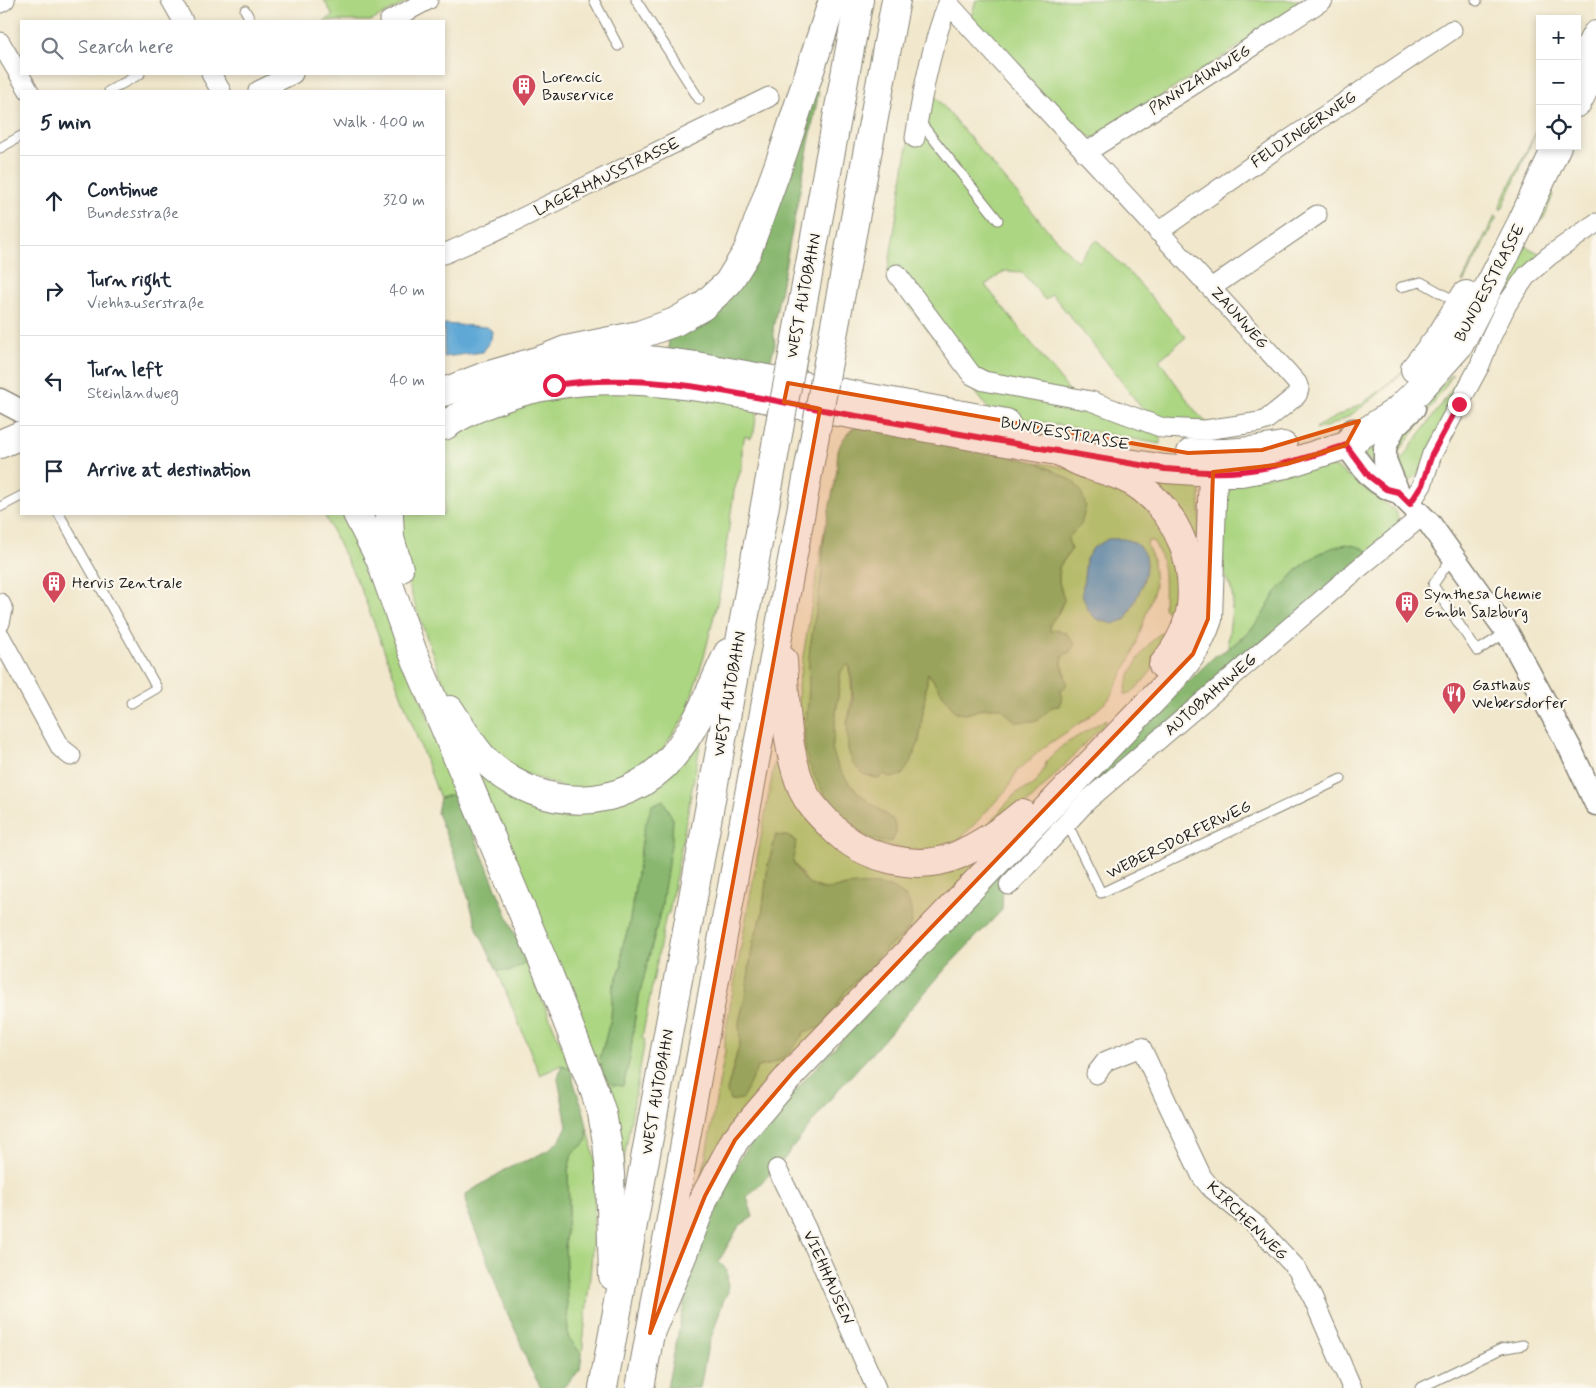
<!DOCTYPE html>
<html lang="en">
<head>
<meta charset="utf-8">
<style>
  :root { --surface:#fff; --page:#f2f2f3; --text:#1f2937; --muted:#747a83; --line:#e0e1e3 }
  body { margin:0; font-family:Mynerve,sans-serif; background:var(--page); color:var(--text) }
  .controls { position:absolute; right:15px; top:15px; display:grid; overflow:hidden; border-radius:0px; box-shadow:0 2px 8px #0003 }
  .controls button { width:45px; height:45px; display:grid; place-items:center; padding:0; border:0; border-bottom:1px solid var(--line); background:var(--surface); color:var(--text); font:25px sans-serif }
  .stop { position:absolute; width:15px; height:15px; margin:-11px; border:4px solid #e11d48; border-radius:50%; background:#fff }
  .stop.end { background:#e11d48; border-color:#fff; box-shadow:0 1px 5px #0008 }
  .list { margin:0; padding:0; list-style:none }
  h2 { display:flex; justify-content:space-between; align-items:center; height:65px; margin:0; padding:0 20px; font-size:21px }
  h2 small { font-size:16px; font-weight:400; color:var(--muted) }
  .list li { display:grid; grid-template-columns:32px 1fr auto; gap:15px; align-items:center; box-sizing:border-box; height:90px; padding:0 20px; border-top:1px solid var(--line) }
  .list b { display:block; font-size:19px; white-space:nowrap }
  .list p { margin:0; font-size:16px; white-space:nowrap; color:var(--muted) }
  .list em { font-size:16px; font-style:normal; color:var(--muted) }
  .icon { flex:none; width:28px; height:28px; fill:none; stroke:currentColor; stroke-width:2; stroke-linecap:round; stroke-linejoin:round }
  .map { position:relative; flex:none; width:1596px; height:1388px; overflow:hidden }
  .search { position:absolute; background:var(--surface); box-shadow:0 2px 8px #0003; left:20px; top:20px; width:425px; height:55px; display:flex; align-items:center; gap:12px; box-sizing:border-box; padding:0 18px; border-radius:0px; color:var(--muted); font-size:19px }
  .panel { position:absolute; background:var(--surface); box-shadow:0 2px 8px #0003; left:20px; top:90px; width:425px; height:425px; border-radius:0px }
  .map>svg:first-child { display:block }
  .green { fill:#acd682; stroke:#64794f; fill-rule:evenodd }
  .forest { fill:#89b770; stroke:#526a46 }
  .water { fill:#5ea8d6; stroke:#3d6279 }
  .lines { fill:none; stroke-linecap:round; stroke-linejoin:round }
  .service-casing { stroke:#868274; stroke-width:11 }
  .minor-casing { stroke:#868274; stroke-width:21 }
  .tertiary-casing { stroke:#868274; stroke-width:25 }
  .primary-casing { stroke:#868274; stroke-width:30 }
  .motorway-casing { stroke:#868274; stroke-width:30 }
  .service { stroke:#fff; stroke-width:9 }
  .minor { stroke:#fff; stroke-width:19 }
  .tertiary { stroke:#fff; stroke-width:22 }
  .primary { stroke:#fff; stroke-width:28 }
  .motorway { stroke:#fff; stroke-width:28 }
  .motorway-bridge-casing { stroke:#868274; stroke-width:30; stroke-linecap:butt }
  .motorway-bridge { stroke:#fff; stroke-width:28 }
  .route { stroke:#e11d48; stroke-width:6 }
  .marked { fill:#de560d; fill-opacity:0.2; stroke:#de560d; stroke-width:4; stroke-linejoin:round }
  .labels { text-anchor:middle; dominant-baseline:central; stroke-width:4.5; stroke-linejoin:round; paint-order:stroke }
  .poi-label { font-size:16px; fill:#1c1c1c; stroke:#fbf7ec; text-anchor:start }
  .street-label { font-size:16px; fill:#1c1c1c; stroke:#fbf7ec }
</style>
</head>
<body>
<div class="map">
<svg width="1596" height="1388" viewBox="0 0 1596 1388">
  <rect width="100%" height="100%" fill="#fbf7ec"/>
  <filter id="ink" filterUnits="userSpaceOnUse"><feTurbulence type="fractalNoise" baseFrequency=".02" numOctaves="2"/><feDisplacementMap in="SourceGraphic" scale="10" xChannelSelector="R" yChannelSelector="G"/><feConvolveMatrix kernelMatrix="1 2 1 2 8 2 1 2 1" color-interpolation-filters="sRGB"/></filter>
  <filter id="wash" filterUnits="userSpaceOnUse"><feTurbulence type="fractalNoise" baseFrequency=".0096" numOctaves="4" result="noise"/><feDisplacementMap in="SourceGraphic" scale="20" xChannelSelector="R" yChannelSelector="G"/><feGaussianBlur stdDeviation="1.12" result="paint"/><feColorMatrix in="noise" values="0 0 0 0 0 0 0 0 0 0 0 0 0 0 0 0 0 1.4 0 .05"/><feComposite in="paint" operator="in"/></filter>
  <g filter="url(#wash)">
    <rect width="100%" height="100%" fill="#f1e7cc"/>
    <g class="green">
      <polygon points="324,0 411,0 371,21 324,21 333,16"/>
      <polygon points="976,0 1311,0 1096,138 1081,134 971,17"/>
      <polygon points="928,88 1052,235 1077,261 1097,240 1138,282 1186,337 1159,360 1196,412 1209,425 1149,418 1106,361 1052,294 1045,300 1022,272 1005,271 985,285 1083,408 1161,431 1160,444 991,412 887,277 909,137"/>
      <polygon points="1537,130 1502,209 1500,209 1501,203"/>
      <polygon points="1550,193 1553,195 1543,220 1538,220 1538,216"/>
      <polygon points="1495,216 1497,217 1464,281 1462,282"/>
      <polygon points="1525,246 1539,253 1418,474 1410,482 1402,471 1399,463 1446,398 1472,357 1498,297"/>
      <path d="M1411,364C1391,384 1346,426 1316,429L1318,426L1361,404L1377,393Z"/>
      <polygon points="1452,374 1452,376 1422,421 1393,459 1395,443 1422,407"/>
      <path d="M627,390L758,402L754,432L751,438L745,436L742,447V466L734,491L720,591L704,657L689,704L691,708L647,771L576,792L504,766L455,704L441,677L414,602L403,565L396,514H444V440C487,400 572,396 627,390Z"/>
      <polygon points="1375,433 1380,471 1362,452"/>
      <path d="M1036,462L1099,474L1130,488L1180,553L1177,614L1171,617L1164,608C1164,582 1167,564 1153,541H1148L1147,545L1153,559L1155,587L1133,654L1109,699L1089,717L1043,748L1024,765L1017,771L1008,788L969,830L954,844L935,853L869,843L820,801L800,758L798,686L824,532L821,579L810,648L808,704L805,720L830,803L854,827L870,839L869,802L850,785L838,766L832,749L841,671L848,664C853,688 853,700 847,724L919,742L928,673L956,713L966,714L985,708H1001L1016,722L1060,690L1066,674L1062,664L1063,655L1050,632V624L1059,612L1064,600L1059,582V567L1071,550L1067,538L1081,525L1054,471Z"/>
      <path d="M1323,465L1337,468L1393,509C1410,524 1380,542 1370,552H1321L1299,568L1274,595L1263,615L1256,624L1230,648L1228,642L1233,599L1231,588L1222,570L1223,501C1228,492 1232,487 1240,482Z"/>
      <polygon points="1136,471 1194,481 1200,490 1200,567"/>
      <polygon points="324,514 343,514 354,524 457,793 440,798 361,589"/>
      <path d="M1171,631C1170,636 1170,642 1168,646C1162,657 1136,695 1125,695C1125,678 1145,643 1160,634C1163,632 1167,632 1171,631Z"/>
      <polygon points="1106,719 1106,722 1030,801 976,838 1015,794 1035,784 1044,769 1047,760 1062,746"/>
      <path d="M702,735L669,913L666,915L642,1038L645,1040L622,1170L468,756L592,808ZM673,819L661,909L636,1009L630,1058L623,1085L600,1058L611,1018L613,987L622,965V948L629,926L644,829Z"/>
      <path d="M777,749L864,859L993,846L702,1177L725,1051V1034ZM776,835L796,841L793,862L808,883L827,890L846,886L871,885L890,887L905,896L912,924L902,936L878,955L874,967L856,980L845,992L829,1019L804,1032L769,1065L758,1067L727,1091L740,1042L739,1023L746,992L753,942L762,915L768,865Z"/>
      <polygon points="526,962 571,1068 562,1065 540,1075 497,970 511,971"/>
      <polygon points="588,1129 597,1170 591,1265 582,1355 568,1337 565,1240 569,1208 568,1170 572,1154 587,1141"/>
    </g>
    <g class="forest">
      <polygon points="811,90 819,91 773,329 775,344 767,373 669,350 668,335 711,311"/>
      <path d="M854,427L933,438L1036,462L1054,471L1073,481L1081,491L1086,506L1081,525L1068,538L1071,550L1059,567V582L1064,600L1059,612L1050,624V632L1056,629L1066,633L1075,644L1069,653L1063,655L1062,664L1067,683L1064,689L1060,691L1062,698L1059,706L1052,707L1037,721L1016,722L1001,708H985L966,714L956,713L928,673L919,742L911,762L902,775L891,778L884,774L879,779L863,774L853,764L848,750L847,724L853,702L852,680L848,664L841,671L832,749L838,766L850,785L869,802L893,820L897,832L892,841C856,849 809,781 805,749C803,734 806,719 808,704C810,685 807,666 810,647C813,625 818,602 821,580C823,563 823,547 825,531C828,512 833,493 836,475C838,466 836,456 839,448C842,439 847,434 854,427Z"/>
      <path d="M1347,544L1360,547L1370,552L1003,883L1002,910L947,967L873,1052L835,1093L781,1163L747,1197L753,1217L739,1226L719,1261L727,1271L728,1292L724,1299L707,1350L700,1388H667L695,1250L716,1195L747,1148L809,1075L1103,763L1215,656C1231,648 1245,637 1257,623C1264,615 1267,605 1273,597C1276,591 1281,587 1286,582C1303,564 1321,548 1347,544Z"/>
      <polygon points="457,793 526,962 511,971 497,970 478,931 458,864 437,813 440,798"/>
      <polygon points="663,800 673,819 672,839 661,909 636,1009 630,1058 623,1086 612,1085 602,1073 600,1058 611,1018 613,987 622,965 622,948 629,926 644,829 652,805"/>
      <path d="M776,835L787,836L796,841L793,862C797,869 803,880 809,884C823,892 833,888 847,886C868,883 905,882 911,909C912,914 911,919 912,924L902,936L878,955L874,967L856,980L845,992L829,1019L822,1027L804,1032C791,1054 783,1062 758,1067L742,1099L730,1101L727,1091L740,1042L739,1023L746,992L753,942L762,915L768,865Z"/>
      <path d="M562,1065L571,1068C574,1094 590,1115 587,1141L572,1154L568,1170L569,1208L565,1240L568,1337L582,1355L580,1370L563,1388H541L529,1366L518,1336L503,1304L486,1257L467,1210L466,1194L513,1165L531,1159L548,1150L560,1140L567,1126L558,1079Z"/>
    </g>
    <g class="water">
      <polygon points="444,324 487,327 492,331 491,339 483,352 444,357"/>
      <path d="M1108,539C1114,539 1122,538 1128,540C1164,553 1137,598 1125,620L1113,624L1096,619L1088,610L1082,594L1086,559L1093,548Z"/>
    </g>
  </g>
  <g filter="url(#ink)">
    <g class="lines">
      <defs>
        <g id="service">
          <polyline points="594,0 618,46"/>
          <polyline points="636,0 699,99"/>
          <polyline points="1476,0 1477,1"/>
          <polyline points="245,10 251,21"/>
          <polyline points="109,91 140,74"/>
          <polyline points="920,122 998,220"/>
          <polyline points="0,148 21,136"/>
          <polyline points="1401,287 1421,282 1457,302"/>
          <polyline points="0,507 21,496"/>
          <polyline points="59,514 157,688 131,703"/>
          <polyline points="1455,558 1446,566 1433,585 1477,651 1507,632"/>
          <polyline points="1064,825 1072,833 1101,893 1341,779"/>
          <polyline points="1420,1388 1501,1349 1523,1345"/>
        </g>
        <g id="minor">
          <polyline points="171,0 183,21"/>
          <polyline points="0,3 5,0"/>
          <polyline points="389,21 428,0"/>
          <polyline points="0,42 29,91"/>
          <polyline points="211,74 221,91"/>
          <polyline points="258,91 293,74"/>
          <polyline points="1085,153 1196,83 1323,0"/>
          <polyline points="1158,232 1290,139 1452,30"/>
          <polyline points="444,254 491,233 769,97"/>
          <path d="M897,274L972,375L984,381L1091,401L1163,428L1205,430L1260,422L1266,420L1297,395L1299,389L1297,383C1182,255 1064,130 948,3C931,46 922,93 915,138"/>
          <polyline points="1211,288 1317,215"/>
          <polyline points="1410,504 1422,485 1432,454 1480,365 1491,337 1507,304 1527,275 1549,256 1596,223"/>
          <polyline points="0,603 3,609 0,623"/>
          <polyline points="0,636 61,748 71,756"/>
          <polyline points="1009,885 1087,801 1359,568 1422,516"/>
          <polyline points="1096,1074 1106,1061 1141,1047 1202,1177 1210,1187 1254,1223 1297,1269 1313,1299 1352,1388"/>
          <polyline points="777,1169 807,1230 876,1388"/>
        </g>
        <g id="tertiary">
          <polyline points="0,400 21,411"/>
          <polyline points="1414,408 1395,426 1385,447 1385,460 1398,492 1430,524 1507,632 1570,748 1596,804"/>
          <path d="M1353,430L1346,445C1361,465 1372,485 1398,492"/>
        </g>
        <g id="primary">
          <polyline points="1577,71 1596,35"/>
          <polyline points="1577,103 1596,66"/>
          <polyline points="1415,369 1441,336 1466,295"/>
          <polyline points="444,392 483,377 544,359 632,358 696,366 1006,423"/>
          <path d="M444,426C461,414 482,405 502,398C614,359 732,394 844,413C951,432 1058,452 1165,469L1213,472H1241L1286,464L1346,445L1397,411L1419,390L1459,345L1521,224L1557,146"/>
          <polyline points="0,444 21,435"/>
          <path d="M1191,453C1222,454 1252,452 1283,446"/>
        </g>
        <g id="motorway">
          <polyline points="544,359 566,350 639,335 675,322 703,306 728,283 747,252 784,150 833,0"/>
          <polyline points="791,366 859,0"/>
          <polyline points="826,373 896,0"/>
          <path d="M1060,452C1069,456 1078,462 1088,465C1107,472 1127,476 1143,489C1178,516 1196,563 1191,607C1188,628 1176,649 1163,665"/>
          <polyline points="357,514 380,559 412,650 549,975 595,1092 602,1113 607,1142 610,1174 613,1276"/>
          <polyline points="389,514 390,538 399,569"/>
          <path d="M783,660C786,703 785,747 802,788C807,802 821,816 832,827C862,858 917,873 958,855C983,844 1002,831 1022,814"/>
          <path d="M450,710C462,728 473,749 488,763C542,812 622,814 672,757C697,728 711,688 728,653"/>
          <path d="M650,1333L683,1254L705,1196L735,1140L793,1072L1163,689C1185,664 1197,651 1208,619L1213,472"/>
          <polyline points="603,1388 781,418"/>
          <polyline points="640,1388 817,424"/>
        </g>
      </defs>
      <use href="#service" class="service-casing"/>
      <use href="#minor" class="minor-casing"/>
      <use href="#tertiary" class="tertiary-casing"/>
      <use href="#primary" class="primary-casing"/>
      <use href="#motorway" class="motorway-casing"/>
      <use href="#service" class="service"/>
      <use href="#minor" class="minor"/>
      <use href="#tertiary" class="tertiary"/>
      <use href="#primary" class="primary"/>
      <use href="#motorway" class="motorway"/>
      <defs>
        <g id="motorway-bridge">
          <polyline points="781,418 791,366"/>
          <polyline points="817,424 826,373"/>
        </g>
      </defs>
      <use href="#motorway-bridge" class="motorway-bridge-casing"/>
      <use href="#motorway-bridge" class="motorway-bridge"/>
    </g>
  </g>
  <g class="lines" filter="url(#ink)">
    <path class="route" d="M554,385C652,370 749,397 845,414C952,432 1058,452 1165,469C1190,471 1216,474 1242,471C1278,468 1311,456 1346,445L1369,476L1386,489L1398,492L1410,504L1422,485L1432,454L1459,404"/>
  </g>
  <path class="marked" d="M788,383L1188,453L1262,450L1359,421L1346,445L1286,464L1213,472L1208,619L1193,654L793,1072L735,1140L705,1196L650,1333L820,409L784,402Z"/>
  <defs>
    <symbol id="building-pin" viewBox="-11 -11 22 30"><path d="M0 17L-7.5 6A9.5 9.5 0 1 1 7.5 6Z" fill="#d1495b" stroke="#fbf7ec"/><path d="M-4-6H4V6H1V3H-1V6H-4ZM-2.5-4.3h1.7v1.8h-1.7ZM.8-4.3h1.7v1.8H.8ZM-2.5-1h1.7V.8h-1.7ZM.8-1h1.7V.8H.8Z" fill="#fff"/></symbol>
    <symbol id="restaurant-pin" viewBox="-11 -11 22 30"><path d="M0 17L-7.5 6A9.5 9.5 0 1 1 7.5 6Z" fill="#d1495b" stroke="#fbf7ec"/><path d="M-5-6h1v4h1v-4h1v4h1v-4h1v5L-1.5 .5V6h-2V.5L-5-1ZM5-6V6H3V1.5H1.5Q1.5-4 5-6Z" fill="#fff"/></symbol>
  </defs>
  <g fill-rule="evenodd">
    <use href="#building-pin" x="510" y="72" width="28" height="38"/>
    <use href="#building-pin" x="40" y="569" width="28" height="38"/>
    <use href="#building-pin" x="1393" y="589" width="28" height="38"/>
    <use href="#restaurant-pin" x="1440" y="680" width="28" height="38"/>
  </g>
  <g class="labels">
    <g class="poi-label">
      <text x="542" y="77">Lorencic<tspan x="542" dy="18">Bauservice</tspan></text>
      <text x="72" y="583">Hervis Zentrale</text>
      <text x="1424" y="594">Synthesa Chemie<tspan x="1424" dy="18">Gmbh Salzburg</tspan></text>
      <text x="1472" y="685">Gasthaus<tspan x="1472" dy="18">Webersdorfer</tspan></text>
    </g>
    <g class="street-label">
      <text transform="translate(1200 80) rotate(-32)">PANNZAUNWEG</text>
      <text transform="translate(1304 130) rotate(-34)">FELDINGERWEG</text>
      <text transform="translate(607 177) rotate(-26)">LAGERHAUSSTRASSE</text>
      <text transform="translate(1490 283) rotate(-62)">BUNDESSTRASSE</text>
      <text transform="translate(804 296) rotate(-79)">WEST AUTOBAHN</text>
      <text transform="translate(1239 318) rotate(48)">ZAUNWEG</text>
      <text transform="translate(1065 434) rotate(10)">BUNDESSTRASSE</text>
      <text transform="translate(730 694) rotate(-80)">WEST AUTOBAHN</text>
      <text transform="translate(1211 695) rotate(-41)">AUTOBAHNWEG</text>
      <text transform="translate(1179 840) rotate(-26)">WEBERSDORFERWEG</text>
      <text transform="translate(658 1092) rotate(-80)">WEST AUTOBAHN</text>
      <text transform="translate(1247 1221) rotate(44)">KIRCHENWEG</text>
      <text transform="translate(828 1278) rotate(66)">VIEHHAUSEN</text>
    </g>
  </g>
</svg>
<div class="controls">
<button>+</button>
<button>−</button>
<button><svg class="icon" aria-label="locate" viewBox="0 0 24 24"><circle cx="12" cy="12" r="6"/><path d="M12 2v4M12 18v4M2 12h4M18 12h4"/></svg></button>
</div>
<div class="stop" style="left:554px;top:385px"></div>
<div class="stop end" style="left:1459px;top:404px"></div>
<div class="search"><svg class="icon" aria-label="search" viewBox="0 0 24 24"><circle cx="10" cy="10" r="6"/><path d="M15 15l6 6"/></svg>Search here</div>
<section class="panel">
<h2>5 min<small>Walk · 400 m</small></h2>
<ul class="list">
<li><svg class="icon" aria-label="ahead" viewBox="0 0 24 24"><path d="M12 20V5M6 11l6-6 6 6"/></svg><div><b>Continue</b><p>Bundesstraße</p></div><em>320 m</em></li>
<li><svg class="icon" aria-label="right" viewBox="0 0 24 24"><path d="M7 20v-9h11M14 6l5 5-5 5"/></svg><div><b>Turn right</b><p>Viehhauserstraße</p></div><em>40 m</em></li>
<li><svg class="icon" aria-label="left" viewBox="0 0 24 24"><path d="M17 20v-9H6M10 6l-5 5 5 5"/></svg><div><b>Turn left</b><p>Steinlandweg</p></div><em>40 m</em></li>
<li><svg class="icon" aria-label="arrive" viewBox="0 0 24 24"><path d="M6 21V4h12l-3 4 3 4H6"/></svg><div><b>Arrive at destination</b></div></li>
</ul>
</section>
</div>
</body>
</html>
